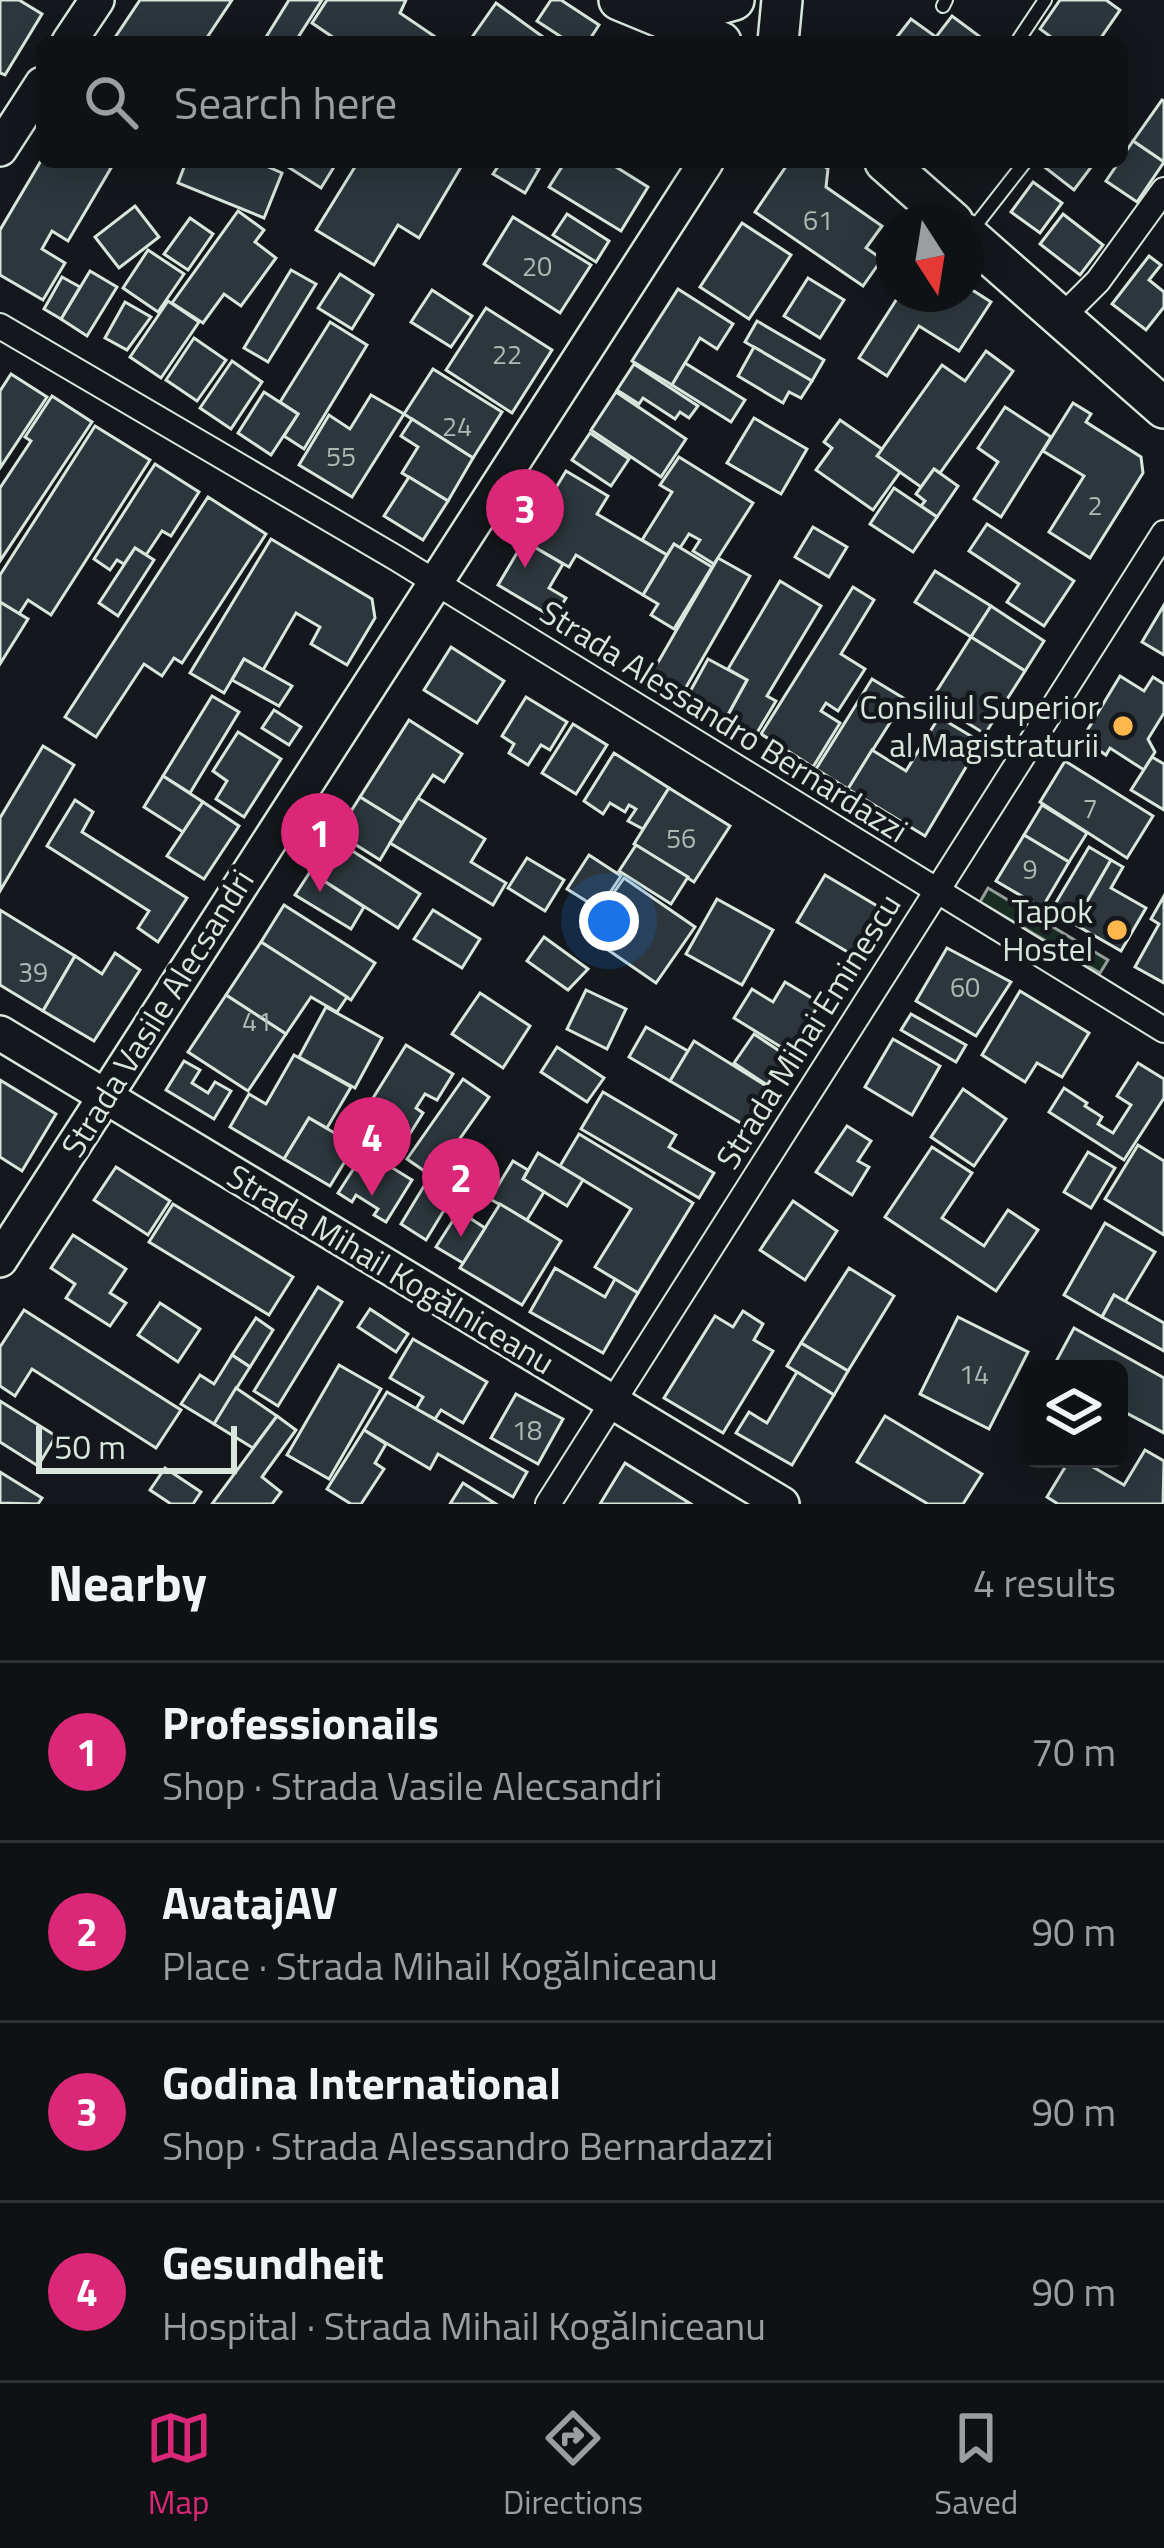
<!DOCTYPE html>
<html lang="en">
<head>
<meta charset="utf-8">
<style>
  :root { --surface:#0f1215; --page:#181b1e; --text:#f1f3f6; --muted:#9b9ea0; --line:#2f3234; --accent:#db2777 }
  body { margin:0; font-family:"Titillium Web",sans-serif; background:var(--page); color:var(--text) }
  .controls { position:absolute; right:36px; bottom:36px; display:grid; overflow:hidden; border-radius:18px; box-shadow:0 6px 30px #0003 }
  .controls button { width:108px; height:108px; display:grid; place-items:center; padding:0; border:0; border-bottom:3px solid var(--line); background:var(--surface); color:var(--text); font:60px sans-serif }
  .compass { position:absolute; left:876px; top:204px; width:108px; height:108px; border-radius:50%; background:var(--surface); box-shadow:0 6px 30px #0003; rotate:168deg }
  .scale { position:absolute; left:36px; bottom:30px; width:201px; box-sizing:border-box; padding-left:12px; border:6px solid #d8e6dc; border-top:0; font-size:33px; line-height:42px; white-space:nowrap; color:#d8e6dc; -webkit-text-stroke:9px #14181c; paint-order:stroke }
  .you { position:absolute; left:609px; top:921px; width:42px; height:42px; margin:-30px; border:9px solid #fff; border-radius:50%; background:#1a73e8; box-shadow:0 0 0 18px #1a73e833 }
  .badge { display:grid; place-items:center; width:78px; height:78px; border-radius:50%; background:var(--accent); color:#fff; font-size:39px; font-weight:700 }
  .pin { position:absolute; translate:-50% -99px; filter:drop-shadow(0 3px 6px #0008) }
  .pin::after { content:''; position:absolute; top:63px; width:42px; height:36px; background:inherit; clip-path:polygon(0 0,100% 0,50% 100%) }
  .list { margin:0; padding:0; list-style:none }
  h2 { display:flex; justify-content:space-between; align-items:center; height:156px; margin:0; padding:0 48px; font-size:51px }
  h2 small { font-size:39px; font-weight:400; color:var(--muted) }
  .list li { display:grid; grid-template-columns:78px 1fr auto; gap:36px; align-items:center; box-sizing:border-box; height:180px; padding:0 48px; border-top:3px solid var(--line) }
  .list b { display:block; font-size:45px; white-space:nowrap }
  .list p { margin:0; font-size:39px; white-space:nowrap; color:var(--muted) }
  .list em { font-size:39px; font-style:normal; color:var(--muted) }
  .icon { flex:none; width:66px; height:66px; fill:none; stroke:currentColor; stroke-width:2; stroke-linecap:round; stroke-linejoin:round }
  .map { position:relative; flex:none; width:1164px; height:1504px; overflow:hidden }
  .search { position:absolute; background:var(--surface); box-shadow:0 6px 30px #0003; left:36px; right:36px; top:36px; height:132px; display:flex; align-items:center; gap:30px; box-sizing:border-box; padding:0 42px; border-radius:18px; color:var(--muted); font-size:45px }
  .sheet { height:876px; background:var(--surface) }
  nav { display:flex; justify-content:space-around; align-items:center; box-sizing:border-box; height:168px; border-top:3px solid var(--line); background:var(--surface); font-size:33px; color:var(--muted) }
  nav a { display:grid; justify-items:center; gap:6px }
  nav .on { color:var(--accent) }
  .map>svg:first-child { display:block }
  .green { fill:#1a2d24; stroke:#939e99; stroke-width:3 }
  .building { fill:#2c363c; stroke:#d8e6dc; stroke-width:3 }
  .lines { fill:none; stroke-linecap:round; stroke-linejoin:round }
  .lane-casing { stroke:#d8e6dc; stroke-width:16 }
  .street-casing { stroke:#d8e6dc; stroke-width:28 }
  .secondary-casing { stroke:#d8e6dc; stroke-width:38 }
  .primary-casing { stroke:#d8e6dc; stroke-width:44 }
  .lane { stroke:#14181c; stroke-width:12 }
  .street { stroke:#14181c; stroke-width:24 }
  .secondary { stroke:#14181c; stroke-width:33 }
  .primary { stroke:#14181c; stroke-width:39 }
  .poi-dot { fill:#ffb74d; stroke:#14181c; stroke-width:4.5 }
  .labels { text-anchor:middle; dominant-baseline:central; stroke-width:9; stroke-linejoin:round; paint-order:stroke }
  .number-label { font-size:27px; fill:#adbab4 }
  .poi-label { font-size:33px; fill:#d8e6dc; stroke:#14181c; text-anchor:end }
  .street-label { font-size:33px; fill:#d8e6dc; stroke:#14181c }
</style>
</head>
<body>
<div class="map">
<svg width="1164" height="1504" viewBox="0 0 1164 1504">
  <rect width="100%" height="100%" fill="#14181c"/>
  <polygon class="green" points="988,888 1108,960 1100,973 980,902"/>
  <g class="building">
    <polygon points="0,0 19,0 42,14 5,75 0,73"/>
    <polygon points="140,0 232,0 204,42 112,42"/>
    <polygon points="289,0 322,0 295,42 263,42"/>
    <polygon points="327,0 406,0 400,13 437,38 434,42 340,42 312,23"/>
    <polygon points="551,0 561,0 599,25 588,42 569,42 537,21"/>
    <polygon points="1060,0 1106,0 1120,10 1098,42 1058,42 1040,29"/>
    <polygon points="496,3 550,42 473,42 470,40"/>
    <polygon points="952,16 983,39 981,42 893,42 911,19 936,37"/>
    <polygon points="1162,100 1164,101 1164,162 1133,141"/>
    <polygon points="1133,141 1164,162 1137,202 1106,181"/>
    <polygon points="42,159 100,162 111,168 68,241 52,231 42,249 65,263 43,300 0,275 0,230"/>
    <polygon points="186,162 257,162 282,173 264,218 178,183"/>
    <polygon points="292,162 337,162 321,188 288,167"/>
    <polygon points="358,162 464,162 419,238 398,225 374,265 316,230"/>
    <polygon points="501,162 527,162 539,169 525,193 493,174"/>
    <polygon points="565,162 608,162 648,187 621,231 549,187"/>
    <polygon points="789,162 819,162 828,169 826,187 882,226 866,248 882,259 863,286 755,212"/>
    <polygon points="1038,162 1095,162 1074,190"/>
    <polygon points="1033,182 1062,203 1040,233 1011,212"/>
    <polygon points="135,206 159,237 119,268 95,237"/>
    <polygon points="238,211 264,230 255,242 276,258 241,306 224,294 203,323 172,303"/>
    <polygon points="567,214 609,241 596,262 553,235"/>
    <polygon points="1063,214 1103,245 1080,275 1040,244"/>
    <polygon points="513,217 591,265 560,313 484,264"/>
    <polygon points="190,218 213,234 188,270 164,254"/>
    <polygon points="742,223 791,255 749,319 700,287"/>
    <polygon points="148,250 184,274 158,312 123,288"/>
    <polygon points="1149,256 1161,265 1149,280 1164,292 1164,307 1146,330 1112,304"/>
    <polygon points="291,270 316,284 268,362 244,348"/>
    <polygon points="90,271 117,287 87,336 61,319"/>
    <polygon points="340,274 373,295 352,329 318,308"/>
    <polygon points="62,277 80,287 61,319 44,309"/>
    <polygon points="808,278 844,300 820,338 784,316"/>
    <polygon points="966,286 991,302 959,351 919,326 887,376 859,358 900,294 966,294"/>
    <polygon points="678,289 733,324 717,349 700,338 672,385 632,361"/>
    <polygon points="432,290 472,316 451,347 411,322"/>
    <polygon points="168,301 199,322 161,378 130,357"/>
    <polygon points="125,302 151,317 127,350 105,338"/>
    <polygon points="486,308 552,350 512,413 446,370"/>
    <polygon points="757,321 824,360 812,381 745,342"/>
    <polygon points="330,322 367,345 304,449 284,436 298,414 280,402"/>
    <polygon points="194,338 226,360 197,401 166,380"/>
    <polygon points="754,347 812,381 801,398 789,392 783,403 738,376"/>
    <polygon points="986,351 1013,371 940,473 934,469 921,487 877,456 942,365 965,381"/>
    <polygon points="232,361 262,382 231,429 200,408"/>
    <polygon points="685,363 745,400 731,422 672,385"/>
    <polygon points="634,364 698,406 689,418 680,412 675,419 643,398 639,404 617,390"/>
    <polygon points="433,369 502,412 473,458 404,414"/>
    <polygon points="11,374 47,397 0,468 0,391"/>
    <polygon points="264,392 298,414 271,455 238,433"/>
    <polygon points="616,392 686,439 661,477 591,430"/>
    <polygon points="371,395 404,414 352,497 299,465 329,415 350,429"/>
    <polygon points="52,396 92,422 0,561 0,488 31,441 25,437"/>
    <polygon points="1073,403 1091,414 1086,422 1141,457 1143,473 1090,558 1049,532 1084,476 1043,451"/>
    <polygon points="1005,407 1051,437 1001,517 974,499 998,462 978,448"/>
    <polygon points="754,418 807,449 781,494 727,463"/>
    <polygon points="412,419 473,458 448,501 402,473 418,447 401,436"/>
    <polygon points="840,420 882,449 877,456 900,472 873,510 816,470 832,448 824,442"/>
    <polygon points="95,426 150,460 51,615 28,600 19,614 0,602 0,575"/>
    <polygon points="590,433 629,459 611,486 572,460"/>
    <polygon points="679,457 753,503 714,564 693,551 700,540 689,534 680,548 674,544 667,555 642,540 672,492 660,485"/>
    <polygon points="155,464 199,492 171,536 162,531 146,555 135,548 124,564 117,560 110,570 94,559"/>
    <polygon points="934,469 958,486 937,517 921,506 925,501 916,494"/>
    <polygon points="566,471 608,496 597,514 667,555 643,595 576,555 569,567 524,541"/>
    <polygon points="409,477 448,501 423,540 384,516"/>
    <polygon points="894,488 937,517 913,552 870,524"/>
    <polygon points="208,497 266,534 182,663 174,658 162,676 144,664 96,737 65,717"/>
    <polygon points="987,524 1074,581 1044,626 1007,602 1019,584 969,551"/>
    <polygon points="813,527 847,547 829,577 795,557"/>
    <polygon points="271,539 372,599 375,618 347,665 311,644 320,627 296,613 263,670 244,659 224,693 190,673"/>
    <polygon points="524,541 563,564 549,588 566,598 554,618 498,585"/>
    <polygon points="674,544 712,567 674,629 651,615 658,604 643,595"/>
    <polygon points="135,548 154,560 118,616 99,603"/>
    <polygon points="718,558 750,576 681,696 649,678"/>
    <polygon points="935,571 991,606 971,637 915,602"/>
    <polygon points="780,581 821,606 767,696 776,701 755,736 725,720 747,680 728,669"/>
    <polygon points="853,587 874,600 841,654 865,669 838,711 826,703 821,711 840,723 813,767 761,734"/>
    <polygon points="0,602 28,619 0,664"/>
    <polygon points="1164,605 1164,655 1142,642"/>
    <polygon points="991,606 1044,641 1025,671 971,637"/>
    <polygon points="971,637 1025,671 985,734 931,700"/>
    <polygon points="451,647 504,681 477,723 424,690"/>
    <polygon points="244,659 292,686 279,706 232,680"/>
    <polygon points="708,659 747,680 725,720 686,699"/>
    <polygon points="1120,676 1144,691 1153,677 1164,684 1164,713 1148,739 1155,752 1144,770 1110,748 1106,755 1082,739"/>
    <polygon points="872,679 905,699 848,789 816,769"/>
    <polygon points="212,696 239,712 190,793 163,776"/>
    <polygon points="526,697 567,722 550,750 541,745 528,765 509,753 514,744 502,736"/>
    <polygon points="274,710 301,727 289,745 262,728"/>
    <polygon points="939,717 981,742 925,836 848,789 872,750 906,771"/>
    <polygon points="409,720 462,754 444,782 433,775 402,823 360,797"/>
    <polygon points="573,724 607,745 576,794 542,773"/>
    <polygon points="238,732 281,759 244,817 216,799 227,781 213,771"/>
    <polygon points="43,746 74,765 0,891 0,818"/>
    <polygon points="614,753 669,788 643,829 628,821 636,809 629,805 625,812 610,803 603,814 584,801"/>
    <polygon points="1152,757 1164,764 1164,810 1131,790"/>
    <polygon points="1065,761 1153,816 1127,858 1040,802"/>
    <polygon points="163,776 203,802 183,832 144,807"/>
    <polygon points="669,788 730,826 694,882 634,844"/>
    <polygon points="360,797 402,823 380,860 337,833"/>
    <polygon points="418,798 485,839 471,862 506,883 493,905 390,843"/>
    <polygon points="75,800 93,812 82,832 187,898 158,942 138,928 149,911 47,846"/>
    <polygon points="203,802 239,826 204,879 167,856"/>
    <polygon points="1042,805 1087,833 1069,862 1024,835"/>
    <polygon points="1024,835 1069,862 1042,908 996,881"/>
    <polygon points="332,838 420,894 398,928 310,872"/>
    <polygon points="636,845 688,877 671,904 619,871"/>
    <polygon points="1089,847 1111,860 1074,924 1051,911"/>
    <polygon points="589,855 621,876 599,909 567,889"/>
    <polygon points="527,858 564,880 545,911 508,888"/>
    <polygon points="1111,860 1123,867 1111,888 1146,908 1121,951 1074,924"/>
    <polygon points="310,872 364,907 351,929 295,895"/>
    <polygon points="825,875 879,907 851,954 797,922"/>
    <polygon points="624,878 695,927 656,983 585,934"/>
    <polygon points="1164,896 1164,983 1135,967 1159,924 1151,919"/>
    <polygon points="717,899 773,930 742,985 686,954"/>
    <polygon points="284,905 375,963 351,1000 261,942"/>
    <polygon points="0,910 75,956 43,1011 0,985"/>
    <polygon points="433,910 480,939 462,968 414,939"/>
    <polygon points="544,937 588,969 568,990 527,961"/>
    <polygon points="261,942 347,997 337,1012 311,997 286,1034 226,995"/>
    <polygon points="947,948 1011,982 976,1036 916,1001"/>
    <polygon points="115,953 140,970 94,1041 43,1011 75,956 102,974"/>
    <polygon points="785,982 820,1003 789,1052 734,1018 752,989 773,1002"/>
    <polygon points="586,990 626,1009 607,1049 567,1029"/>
    <polygon points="1020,991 1089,1033 1062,1077 1037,1063 1025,1082 982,1055"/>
    <polygon points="480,993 530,1026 503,1068 452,1034"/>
    <polygon points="226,995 286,1034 248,1091 188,1052"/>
    <polygon points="326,1007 382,1038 355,1088 299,1057"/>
    <polygon points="911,1014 966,1045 956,1062 901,1030"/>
    <polygon points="646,1027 688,1051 670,1081 629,1057"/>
    <polygon points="754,1034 787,1056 767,1085 734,1063"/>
    <polygon points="893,1039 940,1066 912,1115 865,1087"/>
    <polygon points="694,1041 768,1087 744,1125 670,1081"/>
    <polygon points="406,1045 453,1074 437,1100 425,1094 416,1108 423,1113 406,1140 394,1132 385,1146 355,1127"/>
    <polygon points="557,1047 604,1078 587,1102 541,1072"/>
    <polygon points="294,1055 351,1087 327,1128 309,1118 284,1159 230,1127 249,1094 266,1104"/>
    <polygon points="184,1061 200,1070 192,1083 208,1093 215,1082 231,1091 214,1119 166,1090"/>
    <polygon points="1138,1063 1164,1079 1164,1098 1124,1160 1049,1112 1064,1088 1087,1103 1085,1106 1102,1117 1098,1124 1113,1133 1131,1105 1117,1096"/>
    <polygon points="463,1079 489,1097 433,1177 407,1159"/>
    <polygon points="0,1080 56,1114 22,1171 0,1157"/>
    <polygon points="963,1089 1006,1119 974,1166 931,1137"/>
    <polygon points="603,1092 676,1135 669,1147 714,1173 699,1198 581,1129"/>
    <polygon points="309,1118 355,1145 330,1186 284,1159"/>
    <polygon points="847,1126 871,1141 858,1161 869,1167 852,1195 816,1172"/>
    <polygon points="579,1134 693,1203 638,1293 595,1267 631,1209 560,1166"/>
    <polygon points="1138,1145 1164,1161 1164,1235 1105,1199"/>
    <polygon points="932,1147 972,1173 942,1218 984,1246 1008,1210 1038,1230 996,1291 885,1217"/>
    <polygon points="365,1151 412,1180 386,1222 374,1215 378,1209 356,1195 352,1202 338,1193"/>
    <polygon points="1088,1152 1115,1168 1091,1208 1064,1192"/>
    <polygon points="538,1153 583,1180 567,1206 523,1179"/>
    <polygon points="513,1161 528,1170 523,1179 544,1192 527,1220 490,1199"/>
    <polygon points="116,1167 170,1201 148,1235 94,1200"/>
    <polygon points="427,1181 452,1197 426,1240 401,1224"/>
    <polygon points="793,1201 837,1231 805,1280 760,1250"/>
    <polygon points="173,1204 293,1277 269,1315 149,1242"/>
    <polygon points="500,1204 561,1241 522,1305 460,1268"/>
    <polygon points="459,1211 485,1228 463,1263 436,1247"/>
    <polygon points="1105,1223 1155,1252 1125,1302 1114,1295 1102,1317 1064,1295"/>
    <polygon points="73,1235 126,1269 110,1293 126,1303 110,1326 66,1298 75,1284 51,1268"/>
    <polygon points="555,1268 605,1297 615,1279 638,1293 603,1353 530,1312"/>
    <polygon points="849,1268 894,1296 848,1371 801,1343"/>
    <polygon points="318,1287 342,1302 278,1406 254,1391"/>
    <polygon points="1114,1295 1164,1323 1164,1351 1102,1317"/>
    <polygon points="160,1303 200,1329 178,1362 138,1335"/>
    <polygon points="370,1309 408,1334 396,1352 358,1327"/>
    <polygon points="24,1310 181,1410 156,1448 32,1369 15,1396 0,1386 0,1347"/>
    <polygon points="743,1311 763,1324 754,1340 773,1351 723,1433 664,1398 715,1316 733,1327"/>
    <polygon points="958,1317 1028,1352 989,1429 920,1394"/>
    <polygon points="256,1318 273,1330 250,1367 232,1355"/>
    <polygon points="1074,1328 1164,1378 1164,1433 1119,1409 1119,1369 1052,1369"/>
    <polygon points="413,1339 487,1382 463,1423 441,1410 435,1419 416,1409 423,1397 390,1378"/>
    <polygon points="801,1343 848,1371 834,1395 787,1366"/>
    <polygon points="232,1355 250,1367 214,1424 181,1404 200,1375 214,1384"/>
    <polygon points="339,1365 381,1389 329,1479 287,1455"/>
    <polygon points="797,1372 834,1395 792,1465 736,1433 749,1412 767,1423"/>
    <polygon points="236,1388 277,1416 253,1448 214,1424"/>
    <polygon points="387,1392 527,1472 513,1497 438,1454 430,1469 364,1430"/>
    <polygon points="516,1394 563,1419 538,1464 491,1438"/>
    <polygon points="0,1401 56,1436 38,1466 0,1442"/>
    <polygon points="277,1416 296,1430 262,1477 281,1492 272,1504 212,1504"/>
    <polygon points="885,1416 982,1474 963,1504 928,1504 857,1462"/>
    <polygon points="364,1430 386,1444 375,1463 384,1469 361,1504 351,1504 327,1489"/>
    <polygon points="1145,1450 1164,1461 1163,1504 1058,1504 1047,1497 1070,1459 1079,1459 1124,1485"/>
    <polygon points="625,1463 691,1504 600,1504"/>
    <polygon points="165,1468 201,1492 193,1504 171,1504 150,1490"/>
    <polygon points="0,1472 42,1498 38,1504 0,1503"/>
    <polygon points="463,1483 496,1504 450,1504"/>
  </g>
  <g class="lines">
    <defs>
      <g id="lane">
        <polyline points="943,6 946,0"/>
        <polyline points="1022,42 1019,39 1045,0"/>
        <polyline points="972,230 1025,162"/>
      </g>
      <g id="street">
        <polyline points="1061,318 1098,281 1164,190"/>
        <polyline points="0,326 396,558 1164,1030"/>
        <polyline points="548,1504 1164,533"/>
      </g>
      <g id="secondary">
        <polyline points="69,42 97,0"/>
        <polyline points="0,149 42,84"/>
        <polyline points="0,1033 782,1504"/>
        <polyline points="0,1260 706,162"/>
      </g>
      <g id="primary">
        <polyline points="619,0 721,42"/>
        <polyline points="659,12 691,12 734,0"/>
        <polyline points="778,42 782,0"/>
        <polyline points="885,162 953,222"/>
        <polyline points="966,234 1164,408"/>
      </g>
    </defs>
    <use href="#lane" class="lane-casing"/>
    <use href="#street" class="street-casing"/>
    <use href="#secondary" class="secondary-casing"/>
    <use href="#primary" class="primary-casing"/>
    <use href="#lane" class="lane"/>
    <use href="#street" class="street"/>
    <use href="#secondary" class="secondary"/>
    <use href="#primary" class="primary"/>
  </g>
  <g class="poi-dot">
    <circle cx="1123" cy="726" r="12"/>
    <circle cx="1117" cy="930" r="12"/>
  </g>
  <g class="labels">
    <g class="number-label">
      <text x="818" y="219">61</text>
      <text x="537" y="265">20</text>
      <text x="507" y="353">22</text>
      <text x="457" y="425">24</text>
      <text x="341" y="455">55</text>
      <text x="1095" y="504">2</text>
      <text x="1090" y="807">7</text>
      <text x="681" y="837">56</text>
      <text x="1030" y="868">9</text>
      <text x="33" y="971">39</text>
      <text x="965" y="986">60</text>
      <text x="257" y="1020">41</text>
      <text x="974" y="1373">14</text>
      <text x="527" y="1429">18</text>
    </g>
    <g class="poi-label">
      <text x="1099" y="707">Consiliul Superior<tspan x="1099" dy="38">al Magistraturii</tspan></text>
      <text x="1093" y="911">Tapok<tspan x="1093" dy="38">Hostel</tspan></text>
    </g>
    <g class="street-label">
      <text transform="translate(724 721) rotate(32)">Strada Alessandro Bernardazzi</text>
      <text transform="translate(157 1013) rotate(-58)">Strada Vasile Alecsandri</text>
      <text transform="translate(808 1031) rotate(-58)">Strada Mihai Eminescu</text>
      <text transform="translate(391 1269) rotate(31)">Strada Mihail Kogălniceanu</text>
    </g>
  </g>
</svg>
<div class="controls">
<button><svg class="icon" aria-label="layers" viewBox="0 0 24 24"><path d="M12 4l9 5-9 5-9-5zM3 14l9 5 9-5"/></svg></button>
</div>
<svg class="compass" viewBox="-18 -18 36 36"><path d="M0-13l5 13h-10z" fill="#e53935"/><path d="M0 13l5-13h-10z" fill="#9b9ea0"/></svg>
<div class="scale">50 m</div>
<div class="you"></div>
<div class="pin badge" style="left:320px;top:892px">1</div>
<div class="pin badge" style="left:461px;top:1237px">2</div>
<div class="pin badge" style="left:525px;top:568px">3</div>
<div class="pin badge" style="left:372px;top:1196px">4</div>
<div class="search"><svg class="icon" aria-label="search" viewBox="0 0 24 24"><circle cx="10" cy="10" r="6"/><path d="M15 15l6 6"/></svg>Search here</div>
</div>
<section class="sheet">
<h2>Nearby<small>4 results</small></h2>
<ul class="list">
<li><span class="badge">1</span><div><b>Professionails</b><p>Shop · Strada Vasile Alecsandri</p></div><em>70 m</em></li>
<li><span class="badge">2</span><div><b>AvatajAV</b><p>Place · Strada Mihail Kogălniceanu</p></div><em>90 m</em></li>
<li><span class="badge">3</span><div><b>Godina International</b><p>Shop · Strada Alessandro Bernardazzi</p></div><em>90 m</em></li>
<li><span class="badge">4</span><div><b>Gesundheit</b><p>Hospital · Strada Mihail Kogălniceanu</p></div><em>90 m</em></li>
</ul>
</section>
<nav>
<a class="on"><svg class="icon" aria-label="map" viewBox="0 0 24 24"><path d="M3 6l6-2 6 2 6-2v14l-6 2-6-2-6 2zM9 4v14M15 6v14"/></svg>Map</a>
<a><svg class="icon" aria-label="directions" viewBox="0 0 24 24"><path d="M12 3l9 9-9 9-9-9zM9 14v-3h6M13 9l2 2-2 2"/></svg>Directions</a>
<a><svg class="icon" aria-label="saved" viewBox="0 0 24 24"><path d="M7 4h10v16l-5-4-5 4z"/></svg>Saved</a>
</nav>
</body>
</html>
